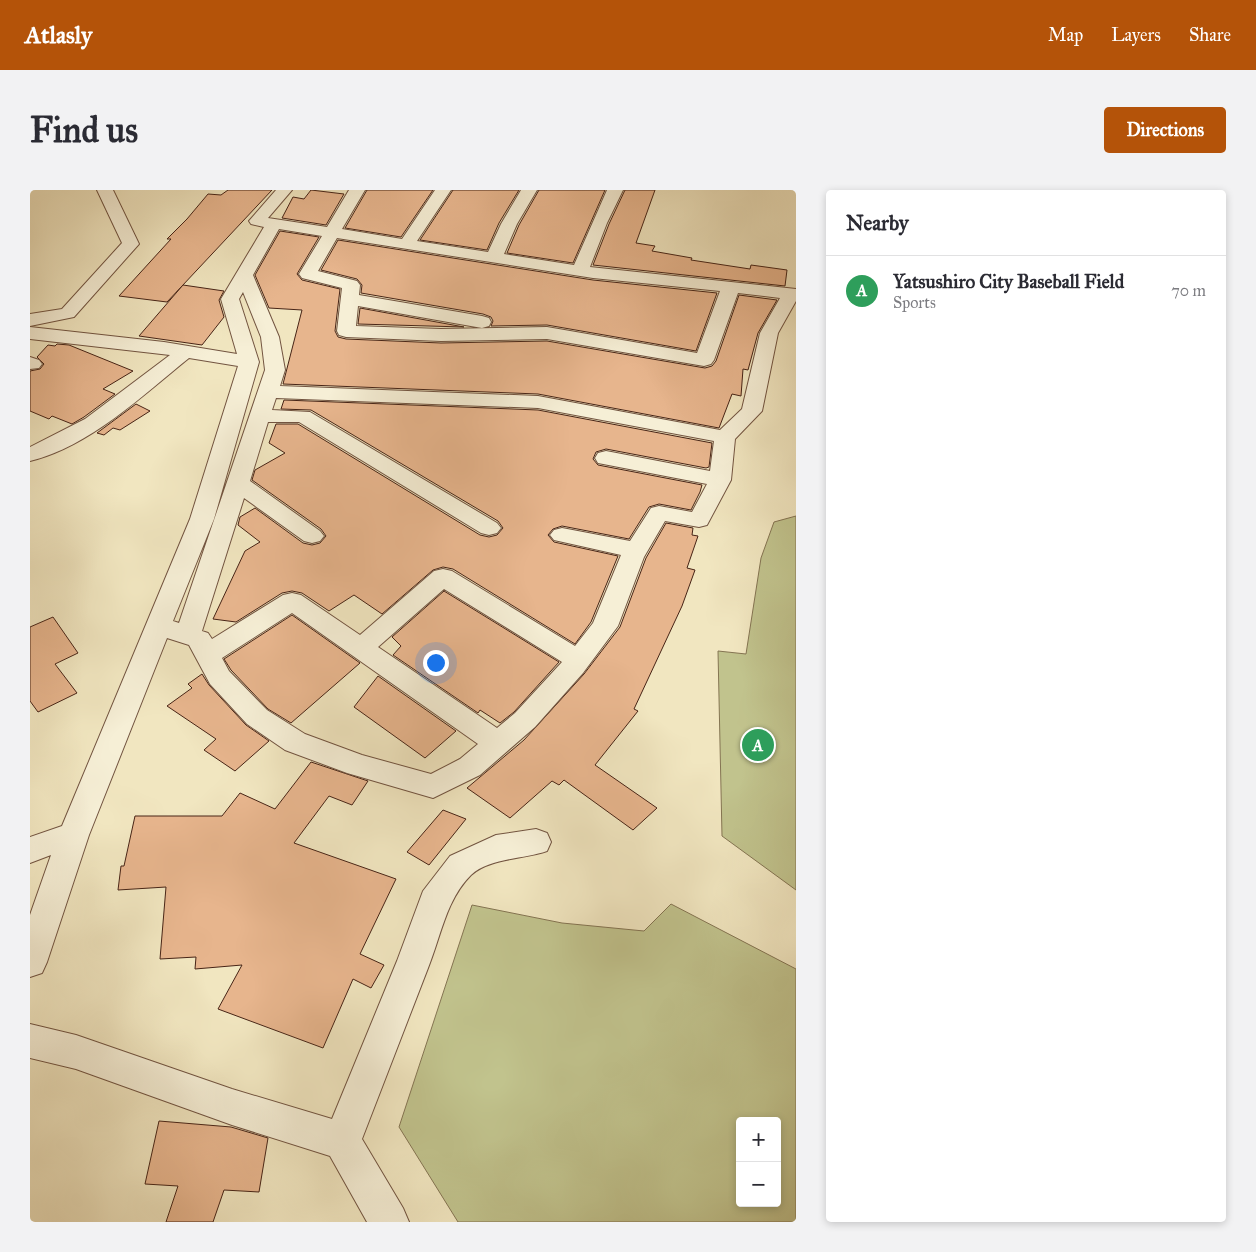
<!DOCTYPE html>
<html lang="en">
<head>
<meta charset="utf-8">
<style>
  :root { --surface:#fff; --page:#f2f2f3; --text:#2b2b33; --muted:#7c7c81; --line:#e1e1e2; --accent:#b45309 }
  body { margin:0; font-family:"IM FELL Great Primer",serif; background:var(--page); color:var(--text) }
  .controls { position:absolute; right:15px; bottom:15px; display:grid; overflow:hidden; border-radius:5px; box-shadow:0 2px 8px #0003 }
  .controls button { width:45px; height:45px; display:grid; place-items:center; padding:0; border:0; border-bottom:1px solid var(--line); background:var(--surface); color:var(--text); font:25px sans-serif }
  .you { position:absolute; left:405px; top:472px; width:18px; height:18px; margin:-12px; border:4px solid #fff; border-radius:50%; background:#1a73e8; box-shadow:0 0 0 8px #1a73e833 }
  .badge { display:grid; place-items:center; width:32px; height:32px; border-radius:50%; background:var(--accent); color:#fff; font-size:16px; font-weight:700 }
  .pin { position:absolute; translate:-50% -50%; border:2px solid #fff; box-shadow:0 1px 5px #0006 }
  .list { margin:0; padding:0; list-style:none }
  h2 { display:flex; justify-content:space-between; align-items:center; height:65px; margin:0; padding:0 20px; font-size:21px }
  h2 small { font-size:16px; font-weight:400; color:var(--muted) }
  .list li { display:grid; grid-template-columns:32px 1fr auto; gap:15px; align-items:center; box-sizing:border-box; height:70px; padding:0 20px; border-top:1px solid var(--line) }
  .list b { display:block; font-size:19px; white-space:nowrap }
  .list p { margin:0; font-size:16px; white-space:nowrap; color:var(--muted) }
  .list em { font-size:16px; font-style:normal; color:var(--muted) }
  .map { position:relative; flex:none; width:766px; height:1032px; overflow:hidden; border-radius:5px }
  header { display:flex; align-items:center; gap:30px; box-sizing:border-box; height:70px; padding:0 25px; background:var(--accent); color:#fff }
  header strong { font-size:24px }
  nav { display:flex; gap:28px; margin-inline-start:auto; font-size:18px }
  .intro { display:flex; align-items:center; justify-content:space-between; box-sizing:border-box; height:120px; padding:0 30px }
  h1 { margin:0; font-size:35px }
  .button { padding:12px 22px; border-radius:5px; background:var(--accent); color:#fff; font-size:18px; font-weight:700 }
  main { display:flex; gap:30px; padding:0 30px }
  aside { flex:1; background:var(--surface); border-radius:5px; box-shadow:0 2px 8px #0003 }
  .map>svg:first-child { display:block }
  .green { fill:#c1c38d; stroke:#847452; fill-rule:evenodd }
  .building { fill:#e7b58d; stroke:#472416 }
  .lines { fill:none; stroke-linecap:round; stroke-linejoin:round }
  .street-casing { stroke:#725440; stroke-width:2 }
  .street { fill:#f6efd6; fill-rule:evenodd }
</style>
</head>
<body>
<header>
<strong>Atlasly</strong>
<nav><a>Map</a><a>Layers</a><a>Share</a></nav>
</header>
<div class="intro"><h1>Find us</h1><a class="button">Directions</a></div>
<main>
<div class="map">
<svg width="766" height="1032" viewBox="0 0 766 1032">
  <rect width="100%" height="100%" fill="#f1e6c0"/>
  <filter id="stains"><feTurbulence type="fractalNoise" baseFrequency=".004" numOctaves="4"/><feColorMatrix values="0 0 0 0 .2 0 0 0 0 .09 0 0 0 0 .02 0 0 0 .5 -.17"/></filter>
  <radialGradient id="worn" r=".72"><stop offset=".6" stop-color="#630" stop-opacity="0"/><stop offset="1" stop-color="#630" stop-opacity=".3"/></radialGradient>
  <g class="green">
    <polygon points="766,326 766,700 692,646 688,461 716,464 731,368 744,332"/>
    <path d="M641,714L766,779V1032H428L369,937L442,715L532,733L614,741ZM710,931H747V1013H710Z"/>
  </g>
  <g class="building">
    <polygon points="198,0 242,0 137,112 89,106 141,49 137,49 157,29 178,4 191,5"/>
    <polygon points="281,0 314,4 296,35 252,28 263,7 274,9"/>
    <polygon points="337,0 403,0 371,47 315,38"/>
    <polygon points="423,0 489,0 469,33 457,60 390,50"/>
    <polygon points="509,0 575,0 543,73 477,63 489,35"/>
    <polygon points="595,0 625,0 606,53 625,56 622,61 662,68 661,70 720,79 721,75 757,80 755,96 563,75 579,34"/>
    <polygon points="250,41 289,47 267,84 272,90 310,99 305,141 308,147 316,149 411,153 517,151 675,178 682,176 686,171 709,105 747,110 728,143 718,180 713,179 711,206 702,204 689,238 508,204 253,194 272,120 239,118 225,85"/>
    <polygon points="308,50 563,90 687,103 666,161 517,135 461,136 463,131 461,127 453,124 331,103 332,95 327,89 291,80"/>
    <polygon points="153,95 194,101 189,110 194,127 172,155 109,146"/>
    <polygon points="330,118 434,137 328,134"/>
    <polygon points="27,154 39,155 103,181 73,199 85,204 54,227 42,234 22,226 19,229 0,221 0,181 10,179 14,174 7,167 18,155 25,156"/>
    <polygon points="254,210 508,220 682,253 679,277 676,278 576,259 566,262 563,269 568,275 672,295 670,302 661,320 629,314 619,317 599,349 532,336 523,339 518,345 524,352 588,366 561,432 545,454 423,379 413,377 403,380 352,424 324,405 299,421 272,403 262,401 252,403 206,432 183,429 215,361 230,352 208,335 210,327 225,318 273,353 282,355 290,353 296,346 291,339 222,290 225,280 255,263 239,253 246,234 268,234 450,345 459,347 467,345 473,338 468,331 281,220 251,219"/>
    <polygon points="106,214 120,221 90,240 83,238 74,245 67,243"/>
    <polygon points="636,333 663,338 662,345 668,346 657,378 665,380 652,416 604,519 608,521 565,575 627,618 603,640 534,590 529,595 522,591 480,628 437,598 494,550 554,484 590,437 616,368"/>
    <polygon points="414,401 529,472 484,522 470,533 450,520 448,523 363,465 371,456 362,447"/>
    <polygon points="262,425 330,473 261,533 238,519 201,480 194,469"/>
    <polygon points="23,427 48,463 25,474 47,503 8,522 0,511 0,437"/>
    <polygon points="172,484 179,495 216,535 239,551 205,581 174,560 186,549 137,516 162,498 158,494"/>
    <polygon points="348,486 426,541 395,568 324,517"/>
    <polygon points="281,572 338,591 322,615 299,606 264,653 366,689 330,764 354,775 341,798 323,789 293,858 188,819 212,775 165,779 166,767 130,769 136,697 88,700 91,676 94,676 105,626 192,626 210,603 245,619"/>
    <polygon points="413,620 436,629 399,675 377,662"/>
    <polygon points="129,931 201,937 238,948 229,1002 194,1000 183,1032 136,1032 148,996 115,994"/>
  </g>
  <g class="lines">
    <defs>
      <g id="street">
        <polygon points="67,0 83,0 109,54 44,127 0,136 0,124 32,119 92,53"/>
        <path d="M246,0H262L238,28L297,37L319,0H335L312,39L372,49L405,0H421L387,51L458,62L471,34L491,0H507L487,34L474,64L544,75L577,0H593L577,33L560,77L766,99V111L748,143L732,221L705,249L701,290L677,335L669,337L635,331L614,367L588,436L553,483L505,537L450,585L403,608L317,583L255,560L217,534L180,494L159,455L137,448L59,645L17,772L12,783L0,787V725L21,665L0,673V647L32,636L160,329L208,176L159,168C113,205 59,257 0,271V257L55,229L140,165L0,149V137L134,152L207,164L191,109L234,37L221,34L219,31ZM249,39L292,46L269,84L272,88L312,98L307,141L309,145L316,147L411,151L517,149L674,176L681,174L684,170L708,103L750,108L730,143L712,219L690,240L508,206L250,196L255,180L249,147L223,85ZM307,48L563,88L690,101L667,163L517,137L411,139L326,136L328,116L452,138L459,136L461,132L459,128L452,126L329,105L330,95L327,91L288,81ZM213,102L231,147L235,180L149,433L143,431L184,329L229,172L209,109ZM246,208L508,218L684,251L680,281L576,261L568,263L565,268L568,273L677,294L662,322L629,316L621,318L600,351L532,338L524,340L520,345L524,350L591,365L563,433L545,456L422,381L413,379L404,381L330,445L271,405L262,403L253,405L182,449L178,443L172,441L214,308L274,351L282,353L290,351L294,346L290,341L220,291L238,232H269L451,343L459,345L467,343L471,338L467,333L280,222L242,220ZM414,399L532,472L485,523L467,538L348,457ZM262,423L448,554L430,569L401,584L332,565L275,544L237,520L199,481L192,468Z"/>
        <polygon points="0,167 9,170 12,174 9,178 0,179"/>
        <path d="M506,639L517,643L521,652L517,661C495,669 459,668 441,685C416,710 411,746 398,778C376,835 354,892 332,949L373,1018L379,1032H337L300,966L202,935L46,879L0,868V834L46,845L202,899L302,929L367,771L393,701L420,666L466,645Z"/>
      </g>
    </defs>
    <use href="#street" class="street-casing"/>
    <use href="#street" class="street"/>
  </g>
  <rect width="100%" height="100%" filter="url(#stains)"/>
  <rect width="100%" height="100%" fill="url(#worn)"/>
</svg>
<div class="controls">
<button>+</button>
<button>−</button>
</div>
<div class="you"></div>
<div class="pin badge" style="left:728px;top:555px;background:#2e9e5b">A</div>
</div>
<aside>
<h2>Nearby<small></small></h2>
<ul class="list">
<li><span class="badge" style="background:#2e9e5b">A</span><div><b>Yatsushiro City Baseball Field</b><p>Sports</p></div><em>70 m</em></li>
</ul>
</aside>
</main>
</body>
</html>
